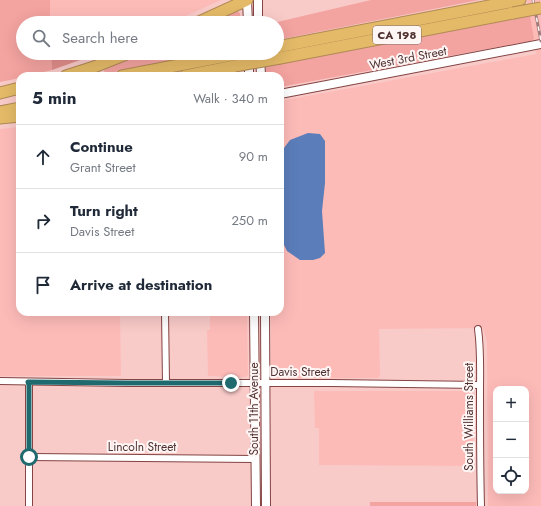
<!DOCTYPE html>
<html lang="en">
<head>
<meta charset="utf-8">
<style>
  :root { --surface:#fff; --page:#f6f6f7; --text:#1f2937; --muted:#747a83; --line:#e0e1e3 }
  body { margin:0; font-family:Jost,sans-serif; background:var(--page); color:var(--text) }
  .controls { position:absolute; right:12px; bottom:12px; display:grid; overflow:hidden; border-radius:8px; box-shadow:0 4px 16px #0002 }
  .controls button { width:36px; height:36px; display:grid; place-items:center; padding:0; border:0; border-bottom:1px solid var(--line); background:var(--surface); color:var(--text); font:20px sans-serif }
  .stop { position:absolute; width:12px; height:12px; margin:-9px; border:3px solid #1e6a6f; border-radius:50%; background:#fff }
  .stop.end { background:#1e6a6f; border-color:#fff; box-shadow:0 1px 4px #0008 }
  .list { margin:0; padding:0; list-style:none }
  h2 { display:flex; justify-content:space-between; align-items:center; height:52px; margin:0; padding:0 16px; font-size:17px }
  h2 small { font-size:13px; font-weight:400; color:var(--muted) }
  .list li { display:grid; grid-template-columns:26px 1fr auto; gap:12px; align-items:center; box-sizing:border-box; height:64px; padding:0 16px; border-top:1px solid var(--line) }
  .list b { display:block; font-size:15px; white-space:nowrap }
  .list p { margin:0; font-size:13px; white-space:nowrap; color:var(--muted) }
  .list em { font-size:13px; font-style:normal; color:var(--muted) }
  .icon { flex:none; width:22px; height:22px; fill:none; stroke:currentColor; stroke-width:2; stroke-linecap:round; stroke-linejoin:round }
  .map { position:relative; flex:none; width:541px; height:506px; overflow:hidden }
  .search { position:absolute; background:var(--surface); box-shadow:0 4px 16px #0002; left:16px; top:16px; width:268px; height:44px; display:flex; align-items:center; gap:10px; box-sizing:border-box; padding:0 14px; border-radius:22px; color:var(--muted); font-size:15px }
  .panel { position:absolute; background:var(--surface); box-shadow:0 4px 16px #0002; left:16px; top:72px; width:268px; height:244px; border-radius:12px }
  .map>svg:first-child { display:block }
  .built { fill:#fdbbb8; fill-rule:evenodd }
  .green { fill:#f3a3a0 }
  .forest { fill:#e08d8a }
  .water { fill:#5b7dba }
  .lines { fill:none; stroke-linecap:round; stroke-linejoin:round }
  .street-casing { stroke:#834443; stroke-width:8 }
  .secondary-casing { stroke:#834443; stroke-width:10 }
  .highway-casing { stroke:#b08a54; stroke-width:13 }
  .street { stroke:#fff; stroke-width:6 }
  .secondary { stroke:#fff; stroke-width:8 }
  .highway { stroke:#e4ba68; stroke-width:11 }
  .rail-casing { stroke:#a07b7a; stroke-width:3 }
  .rail { stroke:#fef6f5; stroke-width:1.5; stroke-dasharray:4.5; stroke-linecap:butt }
  .highway-bridge-casing { stroke:#b08a54; stroke-width:13; stroke-linecap:butt }
  .highway-bridge { stroke:#e4ba68; stroke-width:11 }
  .route { stroke:#1e6a6f; stroke-width:5 }
  .labels { text-anchor:middle; dominant-baseline:central; stroke-width:4; stroke-linejoin:round; paint-order:stroke }
  .shield { fill:#fef6f5; stroke:#836c6b; stroke-width:1 }
  .shield-label { font-size:11px; font-weight:bold; fill:#4e3130 }
  .street-label { font-size:12px; fill:#4e3130; stroke:#fef6f5 }
</style>
</head>
<body>
<div class="map">
<svg width="541" height="506" viewBox="0 0 541 506">
  <rect width="100%" height="100%" fill="#f8cac8"/>
  <g class="built">
    <polygon points="50,0 221,0 170,23 50,23"/>
    <path d="M527,0H541V506H488L487,342L483,328L379,329L380,376L378,378H275L271,375V312H280V101L536,54ZM496,389H526V491H496Z"/>
    <polygon points="20,127 20,312 120,312 121,376 0,376 0,129"/>
    <polygon points="210,312 247,312 248,374 246,377 208,376 207,330 210,330"/>
    <polygon points="314,391 471,391 473,394 473,466 319,465 319,428 315,428"/>
  </g>
  <g class="green">
    <polygon points="0,0 50,0 50,23 23,23 23,53 51,53 52,70 27,76 20,76 20,78 0,82"/>
    <polygon points="371,0 479,0 277,40 277,23 273,23"/>
    <polygon points="236,10 240,13 240,23 204,23"/>
    <polygon points="530,16 534,39 531,41 280,87 280,76 266,76 266,66"/>
    <polygon points="134,53 212,53 105,74 103,66"/>
    <rect x="370" y="502" width="106" height="4"/>
  </g>
  <polygon class="forest" points="51,53 100,53 52,70"/>
  <polygon class="water" points="308,133 320,134 325,141 325,183 322,211 325,253 320,258 313,260 300,260 287,251 282,241 284,148 290,140"/>
  <g class="lines">
    <defs>
      <g id="street">
        <polyline points="165,312 166,383"/>
        <path d="M478,329C481,350 480,371 480,393C480,431 480,468 481,506"/>
        <polyline points="0,381 126,383 332,383 480,385"/>
        <polyline points="28,382 29,385 29,506"/>
        <polyline points="29,457 255,459"/>
      </g>
      <g id="secondary">
        <polyline points="247,0 248,23"/>
        <polyline points="258,0 258,23"/>
        <polyline points="249,53 249,76"/>
        <polyline points="260,53 261,76"/>
        <polyline points="280,94 541,44"/>
        <polyline points="254,312 256,506"/>
        <polyline points="265,312 266,506"/>
      </g>
      <g id="highway">
        <polyline points="197,23 247,0"/>
        <polyline points="277,47 520,0"/>
        <polyline points="280,58 513,13"/>
        <polyline points="66,76 94,67 129,53"/>
        <polyline points="122,76 242,53"/>
        <polyline points="185,76 235,66"/>
        <polyline points="0,93 20,88"/>
        <polyline points="0,112 20,108"/>
        <polyline points="0,118 20,116"/>
      </g>
    </defs>
    <use href="#street" class="street-casing"/>
    <use href="#secondary" class="secondary-casing"/>
    <use href="#highway" class="highway-casing"/>
    <use href="#street" class="street"/>
    <use href="#secondary" class="secondary"/>
    <use href="#highway" class="highway"/>
    <defs>
      <polyline id="rail" points="533,0 541,41"/>
    </defs>
    <use href="#rail" class="rail-casing"/>
    <use href="#rail" class="rail"/>
    <defs>
      <g id="highway-bridge">
        <polyline points="513,13 541,8"/>
        <polyline points="235,66 280,58"/>
      </g>
    </defs>
    <use href="#highway-bridge" class="highway-bridge-casing"/>
    <use href="#highway-bridge" class="highway-bridge"/>
  </g>
  <g class="lines">
    <polyline class="route" points="29,457 29,385 28,382 126,383 231,383"/>
  </g>
  <g class="labels">
    <rect class="shield" x="373" y="26" width="48" height="18" rx="3"/>
    <g class="shield-label">
      <text x="397" y="35">CA 198</text>
    </g>
    <g class="street-label">
      <text transform="translate(408 58) rotate(-11)">West 3rd Street</text>
      <text x="300" y="372">Davis Street</text>
      <text transform="translate(254 409) rotate(-90)">South 11th Avenue</text>
      <text transform="translate(469 417) rotate(-90)">South Williams Street</text>
      <text x="142" y="447">Lincoln Street</text>
    </g>
  </g>
</svg>
<div class="controls">
<button>+</button>
<button>−</button>
<button><svg class="icon" aria-label="locate" viewBox="0 0 24 24"><circle cx="12" cy="12" r="6"/><path d="M12 2v4M12 18v4M2 12h4M18 12h4"/></svg></button>
</div>
<div class="stop" style="left:29px;top:457px"></div>
<div class="stop end" style="left:231px;top:383px"></div>
<div class="search"><svg class="icon" aria-label="search" viewBox="0 0 24 24"><circle cx="10" cy="10" r="6"/><path d="M15 15l6 6"/></svg>Search here</div>
<section class="panel">
<h2>5 min<small>Walk · 340 m</small></h2>
<ul class="list">
<li><svg class="icon" aria-label="ahead" viewBox="0 0 24 24"><path d="M12 20V5M6 11l6-6 6 6"/></svg><div><b>Continue</b><p>Grant Street</p></div><em>90 m</em></li>
<li><svg class="icon" aria-label="right" viewBox="0 0 24 24"><path d="M7 20v-9h11M14 6l5 5-5 5"/></svg><div><b>Turn right</b><p>Davis Street</p></div><em>250 m</em></li>
<li><svg class="icon" aria-label="arrive" viewBox="0 0 24 24"><path d="M6 21V4h12l-3 4 3 4H6"/></svg><div><b>Arrive at destination</b></div></li>
</ul>
</section>
</div>
</body>
</html>
